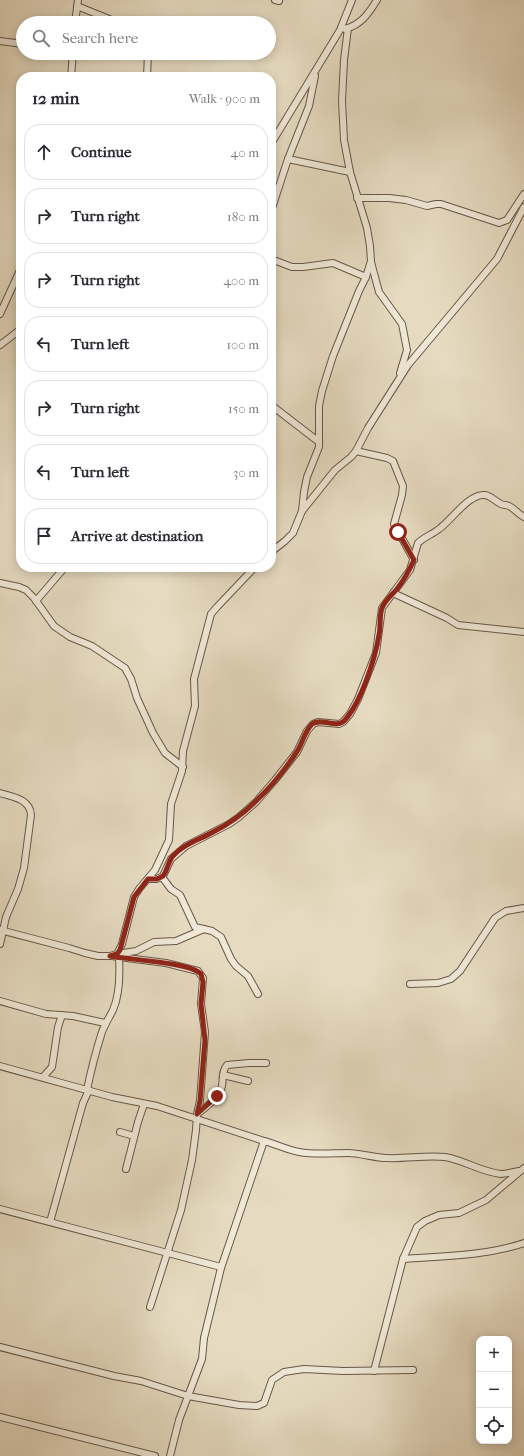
<!DOCTYPE html>
<html lang="en">
<head>
<meta charset="utf-8">
<style>
  :root { --surface:#fff; --page:#f7f7f7; --text:#2b2b33; --muted:#7c7c81; --line:#e1e1e2 }
  body { margin:0; font-family:"IM FELL French Canon",serif; background:var(--page); color:var(--text) }
  .controls { position:absolute; right:12px; bottom:12px; display:grid; overflow:hidden; border-radius:8px; box-shadow:0 2px 10px #0003 }
  .controls button { width:36px; height:36px; display:grid; place-items:center; padding:0; border:0; border-bottom:1px solid var(--line); background:var(--surface); color:var(--text); font:20px sans-serif }
  .stop { position:absolute; width:12px; height:12px; margin:-9px; border:3px solid #8f2418; border-radius:50%; background:#fff }
  .stop.end { background:#8f2418; border-color:#fff; box-shadow:0 1px 4px #0008 }
  .list { margin:0; padding:0; list-style:none }
  h2 { display:flex; justify-content:space-between; align-items:center; height:52px; margin:0; padding:0 16px; font-size:17px }
  h2 small { font-size:13px; font-weight:400; color:var(--muted) }
  .list li { display:grid; grid-template-columns:26px 1fr auto; gap:12px; align-items:center; box-sizing:border-box; height:56px; margin:0 8px 8px; padding:0 8px; border:1px solid var(--line); border-radius:16px }
  .list b { display:block; font-size:15px; white-space:nowrap }
  .list em { font-size:13px; font-style:normal; color:var(--muted) }
  .icon { flex:none; width:22px; height:22px; fill:none; stroke:currentColor; stroke-width:2; stroke-linecap:round; stroke-linejoin:round }
  .map { position:relative; flex:none; width:524px; height:1456px; overflow:hidden }
  .search { position:absolute; background:var(--surface); box-shadow:0 2px 10px #0003; left:16px; top:16px; width:260px; height:44px; display:flex; align-items:center; gap:10px; box-sizing:border-box; padding:0 14px; border-radius:22px; color:var(--muted); font-size:15px }
  .panel { position:absolute; background:var(--surface); box-shadow:0 2px 10px #0003; left:16px; top:72px; width:260px; height:500px; border-radius:16px }
  .map>svg:first-child { display:block }
  .lines { fill:none; stroke-linecap:round; stroke-linejoin:round }
  .street-casing { stroke:#685748; stroke-width:8 }
  .street { stroke:#efe8d7; stroke-width:6 }
  .route { stroke:#8f2418; stroke-width:5 }
</style>
</head>
<body>
<div class="map">
<svg width="524" height="1456" viewBox="0 0 524 1456">
  <rect width="100%" height="100%" fill="#e6dbc1"/>
  <filter id="stains"><feTurbulence type="fractalNoise" baseFrequency=".005" numOctaves="4"/><feColorMatrix values="0 0 0 0 .2 0 0 0 0 .09 0 0 0 0 .02 0 0 0 .5 -.17"/></filter>
  <radialGradient id="worn" r=".72"><stop offset=".6" stop-color="#630" stop-opacity="0"/><stop offset="1" stop-color="#630" stop-opacity=".3"/></radialGradient>
  <g class="lines">
    <defs>
      <g id="street">
        <polyline points="275,0 279,1"/>
        <polyline points="77,6 119,23"/>
        <polyline points="75,23 78,0"/>
        <path d="M345,29C361,25 369,13 377,0"/>
        <polyline points="0,41 23,44"/>
        <polyline points="194,53 196,54"/>
        <polyline points="71,77 73,53"/>
        <polyline points="147,77 148,53"/>
        <polyline points="271,144 340,30 352,0"/>
        <polyline points="288,159 350,172"/>
        <polyline points="357,198 389,198 406,200 427,206 436,204 441,204 499,223 507,220 524,194"/>
        <polyline points="271,211 288,159 309,106 315,76"/>
        <polyline points="271,259 292,267 303,267 333,263 366,277"/>
        <polyline points="371,262 379,292 402,324 407,350 400,373"/>
        <polyline points="0,314 21,268"/>
        <polyline points="0,345 21,329"/>
        <polyline points="271,405 319,442"/>
        <polyline points="356,451 387,458 393,461 403,486 402,495 394,524 414,560"/>
        <polyline points="302,511 304,492 307,477 319,447 319,406 322,391 333,356 359,291 366,277 371,261 370,246 367,228 350,172 344,140 342,101 344,60 348,28"/>
        <polyline points="271,552 285,541 293,533 302,511 335,470 351,457 356,451 368,428 408,365 497,259 524,207"/>
        <polyline points="0,583 19,587 26,590 34,598 54,626 70,637 92,646 125,668 131,679 137,698 153,733 165,753 183,767"/>
        <polyline points="393,593 447,618 458,625 524,632"/>
        <polyline points="36,601 65,567"/>
        <path d="M0,793C13,797 30,799 31,815L24,868L18,889L6,917L0,944"/>
        <polyline points="162,877 171,889 180,895 195,927 212,931 221,937 231,959 236,966 248,976 258,994"/>
        <path d="M148,879H157L163,876L171,859L186,846L229,824L239,817L256,802L275,780L297,752L307,731L313,724L318,722L339,724L343,722L350,714L358,699L376,653L382,608L410,570L418,543C424,537 433,534 439,529C451,521 469,493 485,495C491,496 495,501 501,504C503,505 507,505 509,506C515,509 518,514 524,517"/>
        <polyline points="0,930 69,948 85,953 98,956 110,956 117,954 122,944 134,897 139,889 155,870 169,840 171,804 182,771 183,751 195,706 194,679 211,614 217,607 255,567"/>
        <polyline points="117,954 136,951 154,942 176,941 204,929"/>
        <polyline points="111,956 166,963 198,971 203,978 201,1004 205,1032 200,1101 197,1114 196,1130 192,1160 181,1210 150,1307"/>
        <polyline points="410,984 438,983 451,979 460,971 495,918 506,911 524,908"/>
        <polyline points="0,1001 46,1014 73,1016 105,1023"/>
        <path d="M0,1066L112,1097L157,1106L264,1141C276,1144 287,1150 299,1152C316,1155 332,1153 348,1153C361,1153 374,1158 387,1158C406,1159 426,1155 445,1157C464,1160 481,1172 501,1174C506,1174 513,1172 519,1171"/>
        <polyline points="223,1075 248,1081"/>
        <polyline points="43,1077 52,1067 58,1027 62,1015"/>
        <path d="M87,1090C91,1070 96,1051 102,1032C105,1024 109,1018 113,1010C120,994 120,975 119,958"/>
        <path d="M197,1114C207,1107 219,1097 222,1086C223,1079 222,1070 227,1065L249,1063H266"/>
        <polyline points="120,1132 134,1136"/>
        <polyline points="126,1169 138,1122 144,1104"/>
        <polyline points="0,1209 221,1267"/>
        <polyline points="50,1222 83,1103 89,1090"/>
        <path d="M403,1259C444,1256 485,1256 524,1243"/>
        <polyline points="0,1347 114,1376 141,1381 188,1396 239,1405 257,1406 264,1403 272,1380 284,1372 304,1369 343,1371 413,1370"/>
        <polyline points="374,1371 403,1259 417,1227 425,1221 439,1215 459,1213 486,1200 524,1168"/>
        <polyline points="0,1417 155,1456"/>
        <polyline points="170,1456 179,1420 202,1359 204,1338 221,1268 264,1141"/>
      </g>
    </defs>
    <use href="#street" class="street-casing"/>
    <use href="#street" class="street"/>
  </g>
  <g class="lines">
    <path class="route" d="M217,1096L197,1114L200,1101L205,1040L201,1004L203,982L201,974C189,962 129,960 110,956L117,954L120,950L134,897L148,879H157L163,876C167,871 168,863 172,857C183,844 199,840 213,832C229,824 242,815 255,802C270,788 284,771 296,753C302,745 304,732 312,724C321,717 336,729 344,721C361,703 375,659 379,635C381,626 379,616 382,608C385,600 392,595 397,589C404,580 409,571 414,560L398,532"/>
  </g>
  <rect width="100%" height="100%" filter="url(#stains)"/>
  <rect width="100%" height="100%" fill="url(#worn)"/>
</svg>
<div class="controls">
<button>+</button>
<button>−</button>
<button><svg class="icon" aria-label="locate" viewBox="0 0 24 24"><circle cx="12" cy="12" r="6"/><path d="M12 2v4M12 18v4M2 12h4M18 12h4"/></svg></button>
</div>
<div class="stop" style="left:398px;top:532px"></div>
<div class="stop end" style="left:217px;top:1096px"></div>
<div class="search"><svg class="icon" aria-label="search" viewBox="0 0 24 24"><circle cx="10" cy="10" r="6"/><path d="M15 15l6 6"/></svg>Search here</div>
<section class="panel">
<h2>12 min<small>Walk · 900 m</small></h2>
<ul class="list">
<li><svg class="icon" aria-label="ahead" viewBox="0 0 24 24"><path d="M12 20V5M6 11l6-6 6 6"/></svg><div><b>Continue</b></div><em>40 m</em></li>
<li><svg class="icon" aria-label="right" viewBox="0 0 24 24"><path d="M7 20v-9h11M14 6l5 5-5 5"/></svg><div><b>Turn right</b></div><em>180 m</em></li>
<li><svg class="icon" aria-label="right" viewBox="0 0 24 24"><path d="M7 20v-9h11M14 6l5 5-5 5"/></svg><div><b>Turn right</b></div><em>400 m</em></li>
<li><svg class="icon" aria-label="left" viewBox="0 0 24 24"><path d="M17 20v-9H6M10 6l-5 5 5 5"/></svg><div><b>Turn left</b></div><em>100 m</em></li>
<li><svg class="icon" aria-label="right" viewBox="0 0 24 24"><path d="M7 20v-9h11M14 6l5 5-5 5"/></svg><div><b>Turn right</b></div><em>150 m</em></li>
<li><svg class="icon" aria-label="left" viewBox="0 0 24 24"><path d="M17 20v-9H6M10 6l-5 5 5 5"/></svg><div><b>Turn left</b></div><em>30 m</em></li>
<li><svg class="icon" aria-label="arrive" viewBox="0 0 24 24"><path d="M6 21V4h12l-3 4 3 4H6"/></svg><div><b>Arrive at destination</b></div></li>
</ul>
</section>
</div>
</body>
</html>
